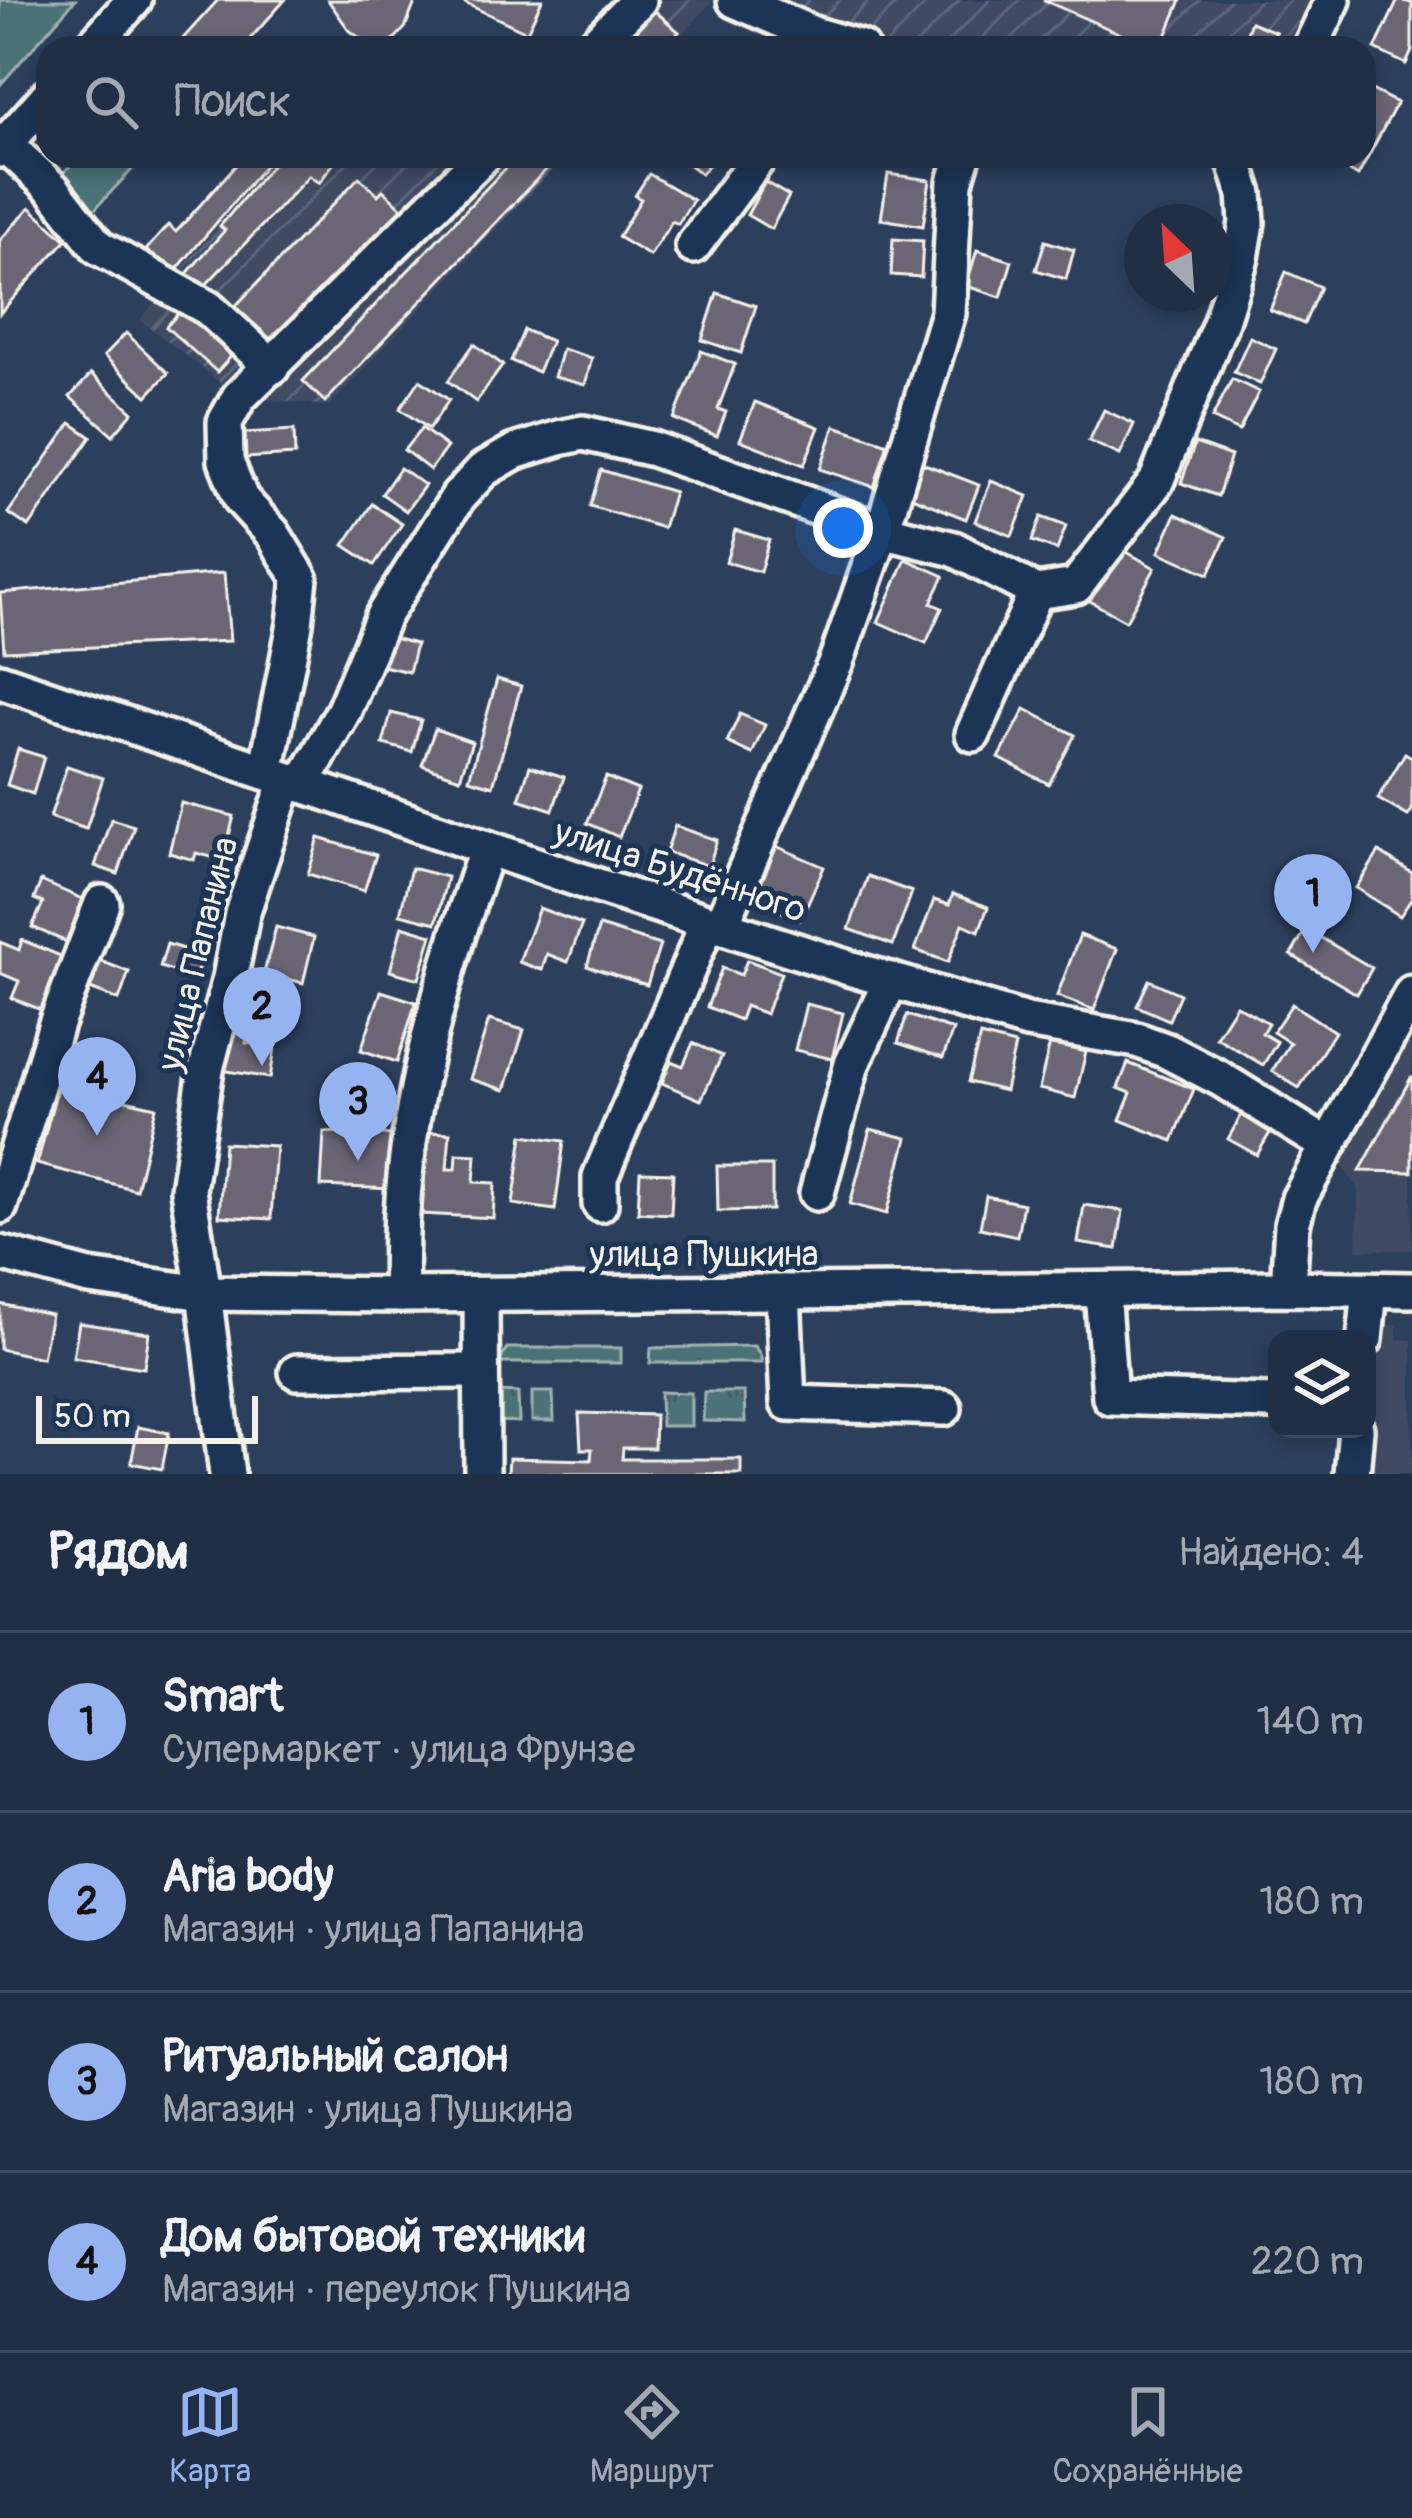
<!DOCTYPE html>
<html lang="ru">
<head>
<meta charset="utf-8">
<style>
  :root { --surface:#212f46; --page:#29374d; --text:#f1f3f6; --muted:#a2a9b3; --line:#3e4a5f; --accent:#95b2f1 }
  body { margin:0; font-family:Pangolin,sans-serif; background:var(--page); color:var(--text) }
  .controls { position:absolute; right:36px; bottom:36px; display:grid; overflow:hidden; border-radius:24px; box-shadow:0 6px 18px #0003 }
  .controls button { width:108px; height:108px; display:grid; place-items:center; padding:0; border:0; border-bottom:3px solid var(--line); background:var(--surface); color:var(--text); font:60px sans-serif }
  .compass { position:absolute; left:1124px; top:204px; width:108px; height:108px; border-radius:50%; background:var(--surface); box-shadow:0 6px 18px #0003; rotate:335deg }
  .scale { position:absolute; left:36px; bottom:30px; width:222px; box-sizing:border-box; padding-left:12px; border:6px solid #f4f1e8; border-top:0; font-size:33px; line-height:42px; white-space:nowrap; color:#f4f1e8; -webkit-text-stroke:9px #1d3557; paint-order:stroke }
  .you { position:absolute; left:843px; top:528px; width:42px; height:42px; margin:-30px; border:9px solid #fff; border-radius:50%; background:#1a73e8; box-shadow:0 0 0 18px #1a73e833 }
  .badge { display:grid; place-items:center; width:78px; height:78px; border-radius:50%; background:var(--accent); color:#111; font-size:39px; font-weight:700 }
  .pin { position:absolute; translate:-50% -99px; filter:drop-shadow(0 3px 6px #0008) }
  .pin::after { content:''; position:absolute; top:63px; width:42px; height:36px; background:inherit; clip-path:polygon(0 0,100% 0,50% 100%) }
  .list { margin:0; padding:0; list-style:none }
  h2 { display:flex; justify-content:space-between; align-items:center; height:156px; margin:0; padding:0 48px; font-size:51px }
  h2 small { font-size:39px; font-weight:400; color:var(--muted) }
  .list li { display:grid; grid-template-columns:78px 1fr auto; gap:36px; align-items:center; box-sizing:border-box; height:180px; padding:0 48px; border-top:3px solid var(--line) }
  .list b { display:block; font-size:45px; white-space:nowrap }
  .list p { margin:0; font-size:39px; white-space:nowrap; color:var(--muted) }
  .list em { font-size:39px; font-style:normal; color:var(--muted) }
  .icon { flex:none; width:66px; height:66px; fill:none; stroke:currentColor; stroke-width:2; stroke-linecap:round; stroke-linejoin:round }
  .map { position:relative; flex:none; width:1412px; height:1474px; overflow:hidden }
  .search { position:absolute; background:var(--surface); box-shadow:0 6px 18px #0003; left:36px; right:36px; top:36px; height:132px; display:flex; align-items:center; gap:30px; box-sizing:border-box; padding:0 42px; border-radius:36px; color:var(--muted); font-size:45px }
  .sheet { height:876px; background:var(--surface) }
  nav { display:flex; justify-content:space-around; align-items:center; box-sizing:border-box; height:168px; border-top:3px solid var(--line); background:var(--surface); font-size:33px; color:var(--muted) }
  nav a { display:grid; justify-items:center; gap:6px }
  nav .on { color:var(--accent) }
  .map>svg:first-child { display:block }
  .built { fill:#3f4b64 }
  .industrial { fill:url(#industrial-furrows) }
  .grass { fill:url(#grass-tufts); stroke:#a0b2b0; stroke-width:3 }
  .park { fill:#4c7377; stroke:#a0b2b0; stroke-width:3 }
  .building { fill:#6a6675; stroke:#f4f1e8; stroke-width:3 }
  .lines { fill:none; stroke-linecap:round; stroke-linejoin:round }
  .minor-casing { stroke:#f4f1e8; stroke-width:42 }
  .minor { stroke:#1d3557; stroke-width:33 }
  .labels { text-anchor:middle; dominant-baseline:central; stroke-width:10; stroke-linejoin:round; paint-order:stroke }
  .street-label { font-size:36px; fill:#f4f1e8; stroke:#1d3557 }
</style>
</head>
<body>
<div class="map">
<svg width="1412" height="1474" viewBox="0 0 1412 1474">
  <defs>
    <pattern id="industrial-furrows" width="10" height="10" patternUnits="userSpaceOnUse" patternTransform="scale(3)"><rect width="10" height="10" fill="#3f4b64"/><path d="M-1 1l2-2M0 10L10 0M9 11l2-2" fill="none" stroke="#5b657a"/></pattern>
    <pattern id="grass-tufts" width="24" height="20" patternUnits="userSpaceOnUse" patternTransform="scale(3)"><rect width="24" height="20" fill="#4c7377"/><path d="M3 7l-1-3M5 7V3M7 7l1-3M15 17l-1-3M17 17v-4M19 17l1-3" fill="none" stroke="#4a5b5c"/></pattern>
  </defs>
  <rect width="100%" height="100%" fill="#2c3f5d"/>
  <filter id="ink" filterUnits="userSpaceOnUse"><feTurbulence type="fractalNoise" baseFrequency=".00833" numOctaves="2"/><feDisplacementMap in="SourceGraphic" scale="24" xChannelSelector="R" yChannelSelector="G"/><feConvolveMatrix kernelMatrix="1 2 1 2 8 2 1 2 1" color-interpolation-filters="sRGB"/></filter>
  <g filter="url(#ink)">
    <g class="built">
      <polygon points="1412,993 1412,1250 1357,1250 1358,1188 1327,1145"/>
      <polygon points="1367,1320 1397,1325 1397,1339 1412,1340 1412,1474 1352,1474 1367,1429"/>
    </g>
    <g class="industrial">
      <polygon points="639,0 713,0 671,48 591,48"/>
      <polygon points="735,0 1333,0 1309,48 861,48"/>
      <polygon points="275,156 565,156 329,406 239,397 140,320"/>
    </g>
    <g class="grass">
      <polygon points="754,1346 760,1354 762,1363 650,1363 651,1348"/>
      <polygon points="507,1348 621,1348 621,1363 499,1363"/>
      <polygon points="497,1392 518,1393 519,1422 496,1421"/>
      <polygon points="532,1392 553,1392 554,1421 532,1421"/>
      <polygon points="660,1392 691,1393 691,1426 661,1426"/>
      <polygon points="704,1392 744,1392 745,1422 703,1421"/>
    </g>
    <g class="park">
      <polygon points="0,0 75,0 0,85"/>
      <polygon points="79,156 145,156 94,210 59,178"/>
    </g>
    <g class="building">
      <polygon points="218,0 285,0 242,48 181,48 177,45"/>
      <polygon points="328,0 416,0 405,28 386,48 373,48 349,30"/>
      <polygon points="458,0 542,0 527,32"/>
      <polygon points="1043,0 1181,0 1161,48 1153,48"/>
      <polygon points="1398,0 1412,3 1412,51 1406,64 1375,49"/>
      <polygon points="655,11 679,32 665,48 621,48"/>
      <polygon points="1251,22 1276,32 1269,48 1241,48"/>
      <polygon points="1364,86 1397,103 1358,176 1323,157 1364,156"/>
      <polygon points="244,156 273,156 173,274 146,250 168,225 176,232"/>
      <polygon points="279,156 339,156 319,183 309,176 199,292 183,278 225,230 220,226"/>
      <polygon points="517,156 559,156 325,402 303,381"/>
      <polygon points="678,156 715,156 701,174"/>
      <polygon points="649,174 693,200 678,224 672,221 650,256 618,237 641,199 635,196"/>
      <polygon points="888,174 930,180 923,226 881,219"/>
      <polygon points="359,177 378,195 383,190 403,209 268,349 230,312"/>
      <polygon points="765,182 789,196 771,229 747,215"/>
      <polygon points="30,207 66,240 0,313 0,240"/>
      <polygon points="893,239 923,241 921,277 891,275"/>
      <polygon points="1045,241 1074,250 1066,279 1036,270"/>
      <polygon points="977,250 1012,261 1001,297 966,286"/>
      <polygon points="1286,272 1320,287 1304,324 1270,310"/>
      <polygon points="717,293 756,306 741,353 702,340"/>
      <polygon points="184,307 235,352 217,372 166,327"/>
      <polygon points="524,330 551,341 538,372 511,361"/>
      <polygon points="126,333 168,373 147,396 104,356"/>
      <polygon points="1250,337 1276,349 1260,384 1234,372"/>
      <polygon points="474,344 503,365 476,402 448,381"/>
      <polygon points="562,349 592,358 585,385 554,377"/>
      <polygon points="701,351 735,364 718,409 726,412 717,436 674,419"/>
      <polygon points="91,374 133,412 113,435 70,397"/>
      <polygon points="1232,379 1259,392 1239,431 1212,418"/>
      <polygon points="420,380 449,400 429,429 400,409"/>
      <polygon points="755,402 819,427 804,465 740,440"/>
      <polygon points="1104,410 1134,424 1120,455 1089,441"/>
      <polygon points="71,423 91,437 29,527 8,513"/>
      <polygon points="835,426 888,444 874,487 820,469"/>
      <polygon points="422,428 447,447 430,470 404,450"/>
      <polygon points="294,430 295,455 246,458 245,433"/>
      <polygon points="1195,443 1231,456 1218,496 1181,483"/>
      <polygon points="922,463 979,485 966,519 909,496"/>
      <polygon points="400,468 425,485 406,511 382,494"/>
      <polygon points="601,470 674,492 663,528 590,506"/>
      <polygon points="991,481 1028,496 1012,536 975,521"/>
      <polygon points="372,504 402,524 374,565 344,545"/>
      <polygon points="1176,514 1226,537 1209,574 1159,552"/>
      <polygon points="1041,517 1066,526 1057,550 1032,541"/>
      <polygon points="735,530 769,540 760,572 726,562"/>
      <polygon points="1118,547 1155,568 1126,621 1088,600"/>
      <polygon points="906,559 944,576 931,603 942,608 926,643 878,622"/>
      <polygon points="224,573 230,641 4,651 0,593"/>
      <polygon points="389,637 416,644 409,672 383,666"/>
      <polygon points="497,679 521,686 493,786 469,779"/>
      <polygon points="1025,709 1075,735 1049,784 999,758"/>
      <polygon points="391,713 421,720 412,752 383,744"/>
      <polygon points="740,714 765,725 752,754 727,742"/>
      <polygon points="435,729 472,742 460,778 422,765"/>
      <polygon points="18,749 44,757 33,794 7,785"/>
      <polygon points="1405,753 1412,757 1412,810 1408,816 1378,799"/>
      <polygon points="67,766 103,778 86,829 50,817"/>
      <polygon points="530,766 564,777 553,810 519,799"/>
      <polygon points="606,777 638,790 619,837 587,823"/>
      <polygon points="181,803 234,816 223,860 196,853 194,860 169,853"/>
      <polygon points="111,819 134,826 118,874 95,866"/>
      <polygon points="675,826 717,840 709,866 666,852"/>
      <polygon points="319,838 376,855 364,891 308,874"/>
      <polygon points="776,846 824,867 800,920 753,899"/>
      <polygon points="1379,852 1412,873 1412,898 1400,916 1356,888"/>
      <polygon points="411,868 447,877 436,923 400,914"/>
      <polygon points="868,876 912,892 893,945 849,929"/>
      <polygon points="41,881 89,902 71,944 32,927 43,903 34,899"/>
      <polygon points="953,894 988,907 979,931 963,924 948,962 915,950 934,900 949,905"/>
      <polygon points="539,908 582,924 568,962 547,954 542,970 519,962"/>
      <polygon points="402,926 432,935 419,979 390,971"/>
      <polygon points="599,926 660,945 647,985 587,966"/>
      <polygon points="276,927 314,937 303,983 264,973"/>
      <polygon points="1306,929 1372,968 1357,994 1291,955"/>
      <polygon points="1080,935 1117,949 1094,1010 1057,996"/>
      <polygon points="22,940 68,959 46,1012 12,998 19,981 0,973 0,942 19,950"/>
      <polygon points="167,944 202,955 195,978 160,967"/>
      <polygon points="747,960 781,973 766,1014 745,1006 740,1020 707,1007 722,968 741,975"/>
      <polygon points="100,961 129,972 119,1000 90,989"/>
      <polygon points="1149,980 1180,994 1169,1020 1137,1006"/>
      <polygon points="381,991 416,1002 397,1062 361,1050"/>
      <polygon points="806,1004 843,1013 832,1059 795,1050"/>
      <polygon points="1292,1004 1335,1032 1299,1088 1272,1071 1290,1043 1273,1032"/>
      <polygon points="1236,1005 1268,1023 1262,1033 1277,1042 1263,1065 1216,1037"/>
      <polygon points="907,1015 953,1030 943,1058 898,1043"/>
      <polygon points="489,1020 524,1030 505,1090 470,1079"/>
      <polygon points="228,1028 248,1031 246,1043 275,1048 270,1078 221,1070"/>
      <polygon points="980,1036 1015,1045 1005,1091 968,1082"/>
      <polygon points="693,1043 722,1056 701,1100 662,1083 671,1061 683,1066"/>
      <polygon points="1050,1043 1086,1052 1075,1098 1039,1089"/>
      <polygon points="1128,1063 1194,1089 1173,1141 1120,1120 1131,1093 1118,1088"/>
      <polygon points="1412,1076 1412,1172 1360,1171"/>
      <polygon points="58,1085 156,1107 136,1190 37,1164"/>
      <polygon points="1242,1114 1271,1131 1257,1155 1228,1139"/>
      <polygon points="870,1129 907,1138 887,1214 850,1204"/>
      <polygon points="324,1132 395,1135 393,1189 321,1186"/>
      <polygon points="427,1132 450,1133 447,1169 456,1169 457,1154 476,1155 474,1182 495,1183 493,1218 422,1214"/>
      <polygon points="523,1135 564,1141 555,1210 513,1204"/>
      <polygon points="224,1143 276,1146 271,1219 219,1216"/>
      <polygon points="717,1166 772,1166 772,1210 718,1211"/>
      <polygon points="640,1172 673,1173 671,1214 638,1212"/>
      <polygon points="986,1196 1023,1204 1017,1236 980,1228"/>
      <polygon points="1084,1205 1123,1211 1117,1249 1078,1243"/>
      <polygon points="0,1304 51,1315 42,1358 0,1349"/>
      <polygon points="79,1323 149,1333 144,1368 73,1357"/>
      <polygon points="579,1413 655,1415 654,1448 623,1448 622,1459 741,1459 741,1474 508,1474 509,1458 591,1460 592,1449 581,1449"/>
      <polygon points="138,1427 169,1433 162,1469 131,1463"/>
    </g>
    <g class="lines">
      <defs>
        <g id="minor">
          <polyline points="735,0 813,34 861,48"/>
          <polyline points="91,48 134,0"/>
          <polyline points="591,48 639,0"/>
          <polyline points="1310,48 1333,0"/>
          <polyline points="5,144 53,189 98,247 208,308 272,367"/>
          <polyline points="0,150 48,96"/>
          <polyline points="693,246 760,156"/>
          <polyline points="1036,592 1076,586 1156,482 1220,324 1241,258 1247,222 1245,194 1233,156"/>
          <polyline points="0,681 592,884 849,968 1027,1021 1137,1040 1167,1051 1219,1078 1327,1145"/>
          <polyline points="973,734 1036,592"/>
          <polyline points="266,772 295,624 300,578 273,534 241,499 226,461 225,422 239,397 483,156"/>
          <polyline points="302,785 344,710 383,616 458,497 483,470 514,452 559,438 583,433 653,449 882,531 954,549 1036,592"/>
          <polyline points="721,926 837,659 882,531 948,313 955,182 963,156"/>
          <polyline points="817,1193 852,1064 891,980"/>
          <polyline points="600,1204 600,1177 708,922"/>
          <polyline points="0,1206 56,1024 102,903"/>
          <polyline points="0,1253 89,1277 204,1293 401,1295 1288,1288 1412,1290"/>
          <polyline points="1288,1288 1292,1225 1299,1199 1412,993"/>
          <polyline points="1102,1290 1110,1397 1269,1402"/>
          <polyline points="783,1292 788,1403 944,1408"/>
          <path d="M401,1295C395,1137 435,996 487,848"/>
          <polyline points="481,1295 482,1474"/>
          <polyline points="1365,1339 1370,1290"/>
          <polyline points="297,1372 481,1371"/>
          <polyline points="227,1474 204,1293 188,1190 206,1069 230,978 242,914 287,780"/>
          <polyline points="1352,1474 1356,1429"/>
        </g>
      </defs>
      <use href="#minor" class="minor-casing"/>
      <use href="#minor" class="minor"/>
    </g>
  </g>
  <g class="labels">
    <g class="street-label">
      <text transform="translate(680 871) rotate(18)">улица Будённого</text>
      <text transform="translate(198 954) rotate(-76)">улица Папанина</text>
      <text x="704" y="1254">улица Пушкина</text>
    </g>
  </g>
</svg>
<div class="controls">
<button><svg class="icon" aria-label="layers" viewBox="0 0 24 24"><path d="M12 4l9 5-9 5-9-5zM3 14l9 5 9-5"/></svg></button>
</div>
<svg class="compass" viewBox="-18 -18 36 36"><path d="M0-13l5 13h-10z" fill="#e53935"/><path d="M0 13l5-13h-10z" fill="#a2a9b3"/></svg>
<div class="scale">50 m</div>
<div class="you"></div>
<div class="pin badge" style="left:1313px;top:953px">1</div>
<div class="pin badge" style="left:262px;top:1066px">2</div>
<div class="pin badge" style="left:358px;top:1161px">3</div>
<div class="pin badge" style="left:97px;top:1136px">4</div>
<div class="search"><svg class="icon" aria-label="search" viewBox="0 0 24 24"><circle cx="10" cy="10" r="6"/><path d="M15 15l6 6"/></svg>Поиск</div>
</div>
<section class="sheet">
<h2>Рядом<small>Найдено: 4</small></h2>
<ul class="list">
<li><span class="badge">1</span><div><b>Smart</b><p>Супермаркет · улица Фрунзе</p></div><em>140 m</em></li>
<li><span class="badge">2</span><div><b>Aria body</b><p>Магазин · улица Папанина</p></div><em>180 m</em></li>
<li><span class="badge">3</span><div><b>Ритуальный салон</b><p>Магазин · улица Пушкина</p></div><em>180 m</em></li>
<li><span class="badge">4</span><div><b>Дом бытовой техники</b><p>Магазин · переулок Пушкина</p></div><em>220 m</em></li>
</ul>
</section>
<nav>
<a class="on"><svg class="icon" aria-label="map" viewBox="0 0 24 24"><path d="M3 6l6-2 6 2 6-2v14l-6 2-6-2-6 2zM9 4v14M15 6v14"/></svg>Карта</a>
<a><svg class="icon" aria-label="directions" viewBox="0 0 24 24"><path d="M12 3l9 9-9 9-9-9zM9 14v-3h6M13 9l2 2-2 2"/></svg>Маршрут</a>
<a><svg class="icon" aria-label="saved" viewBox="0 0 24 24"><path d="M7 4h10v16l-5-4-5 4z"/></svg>Сохранённые</a>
</nav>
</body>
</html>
